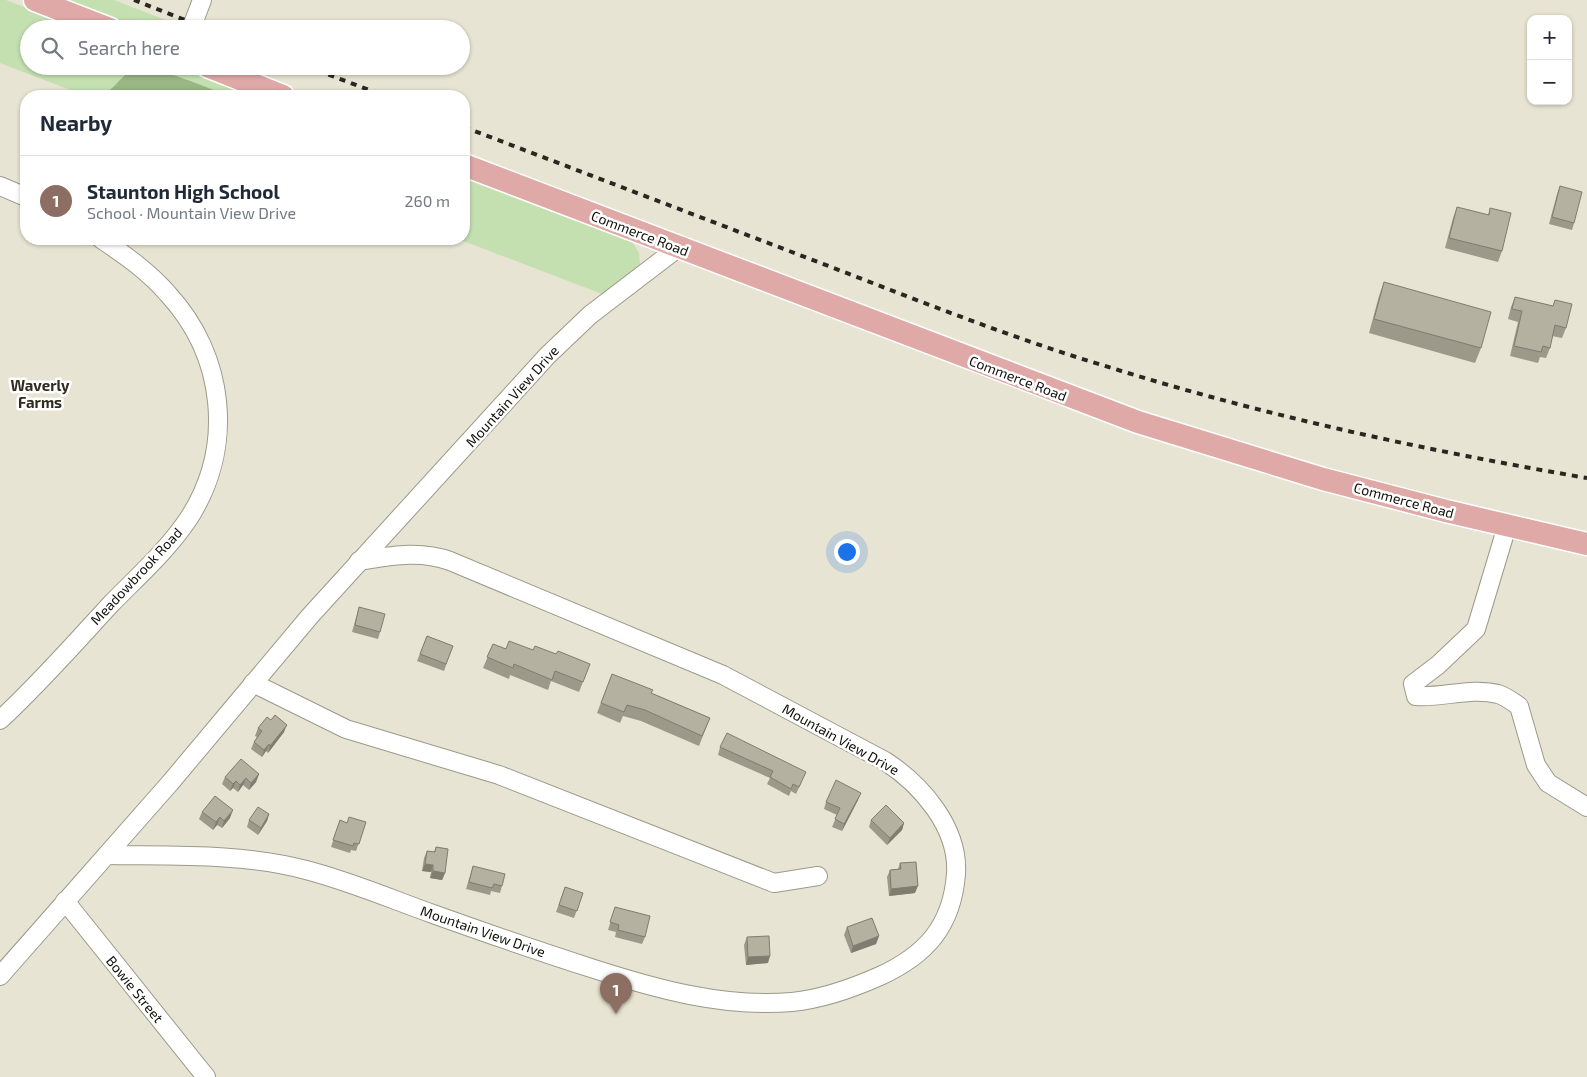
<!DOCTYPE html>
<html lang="en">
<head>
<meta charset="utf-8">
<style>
  :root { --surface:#fff; --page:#f2f2f3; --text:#1f2937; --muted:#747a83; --line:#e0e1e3; --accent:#0f766e }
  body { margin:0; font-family:"Exo 2",sans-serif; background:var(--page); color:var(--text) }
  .controls { position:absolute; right:15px; top:15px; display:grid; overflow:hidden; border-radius:10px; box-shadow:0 1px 4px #0004 }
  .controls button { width:45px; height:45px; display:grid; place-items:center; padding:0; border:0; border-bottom:1px solid var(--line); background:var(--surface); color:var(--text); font:25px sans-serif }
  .you { position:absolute; left:846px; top:551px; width:18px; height:18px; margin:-12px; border:4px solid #fff; border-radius:50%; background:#1a73e8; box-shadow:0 0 0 8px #1a73e833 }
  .badge { display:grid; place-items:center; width:32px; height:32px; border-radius:50%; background:var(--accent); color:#fff; font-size:16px; font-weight:700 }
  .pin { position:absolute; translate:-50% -41px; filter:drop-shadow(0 1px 2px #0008) }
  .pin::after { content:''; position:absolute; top:26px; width:18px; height:15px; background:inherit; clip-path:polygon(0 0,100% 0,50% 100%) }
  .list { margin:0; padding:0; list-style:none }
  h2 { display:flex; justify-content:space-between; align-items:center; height:65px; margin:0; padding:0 20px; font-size:21px }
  h2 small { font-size:16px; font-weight:400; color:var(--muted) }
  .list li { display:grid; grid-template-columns:32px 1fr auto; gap:15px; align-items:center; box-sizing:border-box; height:90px; padding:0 20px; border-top:1px solid var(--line) }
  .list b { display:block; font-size:19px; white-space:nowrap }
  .list p { margin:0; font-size:16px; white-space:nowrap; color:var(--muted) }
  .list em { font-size:16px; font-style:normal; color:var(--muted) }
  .icon { flex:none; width:28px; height:28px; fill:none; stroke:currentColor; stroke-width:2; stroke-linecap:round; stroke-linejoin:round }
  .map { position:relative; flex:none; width:1587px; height:1077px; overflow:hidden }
  .search { position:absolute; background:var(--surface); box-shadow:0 1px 4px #0004; left:20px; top:20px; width:450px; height:55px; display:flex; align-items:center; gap:12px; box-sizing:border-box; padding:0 18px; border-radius:28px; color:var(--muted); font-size:19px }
  .panel { position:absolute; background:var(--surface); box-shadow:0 1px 4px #0004; left:20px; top:90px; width:450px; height:155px; border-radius:20px }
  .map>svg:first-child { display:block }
  .green { fill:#c4e0b1 }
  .forest { fill:#99b684 }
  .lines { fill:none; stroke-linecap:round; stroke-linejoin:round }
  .minor-casing { stroke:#9d9989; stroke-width:20 }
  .major-casing { stroke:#fff; stroke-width:25 }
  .minor { stroke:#fff; stroke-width:18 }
  .major { stroke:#dea9a7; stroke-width:22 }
  .rail { stroke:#282720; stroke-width:4; stroke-dasharray:6 6; stroke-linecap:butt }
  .wall { fill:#9c988a }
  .shaded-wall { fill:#7f7c70 }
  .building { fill:#b5b1a0; stroke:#7f7c70 }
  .labels { text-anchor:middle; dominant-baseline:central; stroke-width:5; stroke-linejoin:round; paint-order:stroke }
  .street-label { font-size:14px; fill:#100f09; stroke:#fff }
  .neighbourhood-label { font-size:15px; font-weight:bold; fill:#2f2c1e; stroke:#fff }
</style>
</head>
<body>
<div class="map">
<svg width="1587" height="1077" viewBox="0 0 1587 1077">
  <rect width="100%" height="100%" fill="#e8e4d3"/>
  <g class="green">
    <path d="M0,0H6L80,29H29V66H178L256,96C247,96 237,98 229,96C198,88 168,69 136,68L103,95L86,96L0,63Z"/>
    <polygon points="58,0 114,0 181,26 179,29 133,29"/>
    <polygon points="464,176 631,240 639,253 640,265 602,294 458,239 464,239"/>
  </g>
  <path class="forest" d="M136,68C167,69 201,86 230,96H98C114,92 121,74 136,68Z"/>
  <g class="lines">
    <defs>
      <g id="minor">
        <polyline points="191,29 202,0"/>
        <polyline points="0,186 26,197"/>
        <path d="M1507,526L1476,629L1438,665L1413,684L1416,696C1443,698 1471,687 1498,694C1505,696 1513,702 1519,706L1536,765L1548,783L1587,807"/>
        <polyline points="253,683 346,729 499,775 774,883 818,876"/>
        <path d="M0,720C39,684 74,644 110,605C137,577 167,551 189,518C235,446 225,356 168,294C149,272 125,255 101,239"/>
        <path d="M107,855C173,856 242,853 306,870C349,881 391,899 433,914C486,933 538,951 591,968C656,989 724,1008 792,1002C822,999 853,988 880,976C926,955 952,926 956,874C959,828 922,785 885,761L723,675L450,561C419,550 391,556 359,561"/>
        <polyline points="65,901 206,1077"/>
        <polyline points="0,976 170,783 310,616 547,356 590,315 679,247"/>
      </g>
      <g id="major">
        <polyline points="35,0 110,29"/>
        <polyline points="207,66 283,96"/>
        <polyline points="464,165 1138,422 1323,479 1446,511 1587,544"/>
      </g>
    </defs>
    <use href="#minor" class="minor-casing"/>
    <use href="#major" class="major-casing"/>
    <use href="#minor" class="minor"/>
    <use href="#major" class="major"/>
    <g class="rail">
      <polyline points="134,0 208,29"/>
      <polyline points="306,66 385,96"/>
      <path d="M464,127C582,172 700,217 818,262C912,298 1006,336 1102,365C1261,415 1423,450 1587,478"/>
    </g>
  </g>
  <g class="wall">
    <polygon points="1560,186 1574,223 1572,230 1549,224 1557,194"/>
    <polygon points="1457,207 1488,215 1490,208 1502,251 1498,262 1445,248 1453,218"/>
    <polygon points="1384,282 1481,348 1475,363 1369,333 1379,296"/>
    <polygon points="1515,297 1553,306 1555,300 1566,328 1562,338 1552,336 1550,348 1546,358 1540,357 1538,363 1510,356 1518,322 1508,319 1511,307"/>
    <polygon points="359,607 380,632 378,639 352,632"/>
    <polygon points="427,636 453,646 444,671 417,661"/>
    <polygon points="493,644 506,649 556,654 590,664 579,692 551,681 548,690 510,675 509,679 483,668"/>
    <polygon points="612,674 651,693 710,718 699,746 641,721 623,716 620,723 597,713"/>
    <polygon points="258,728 284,732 268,753 266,751 262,757 251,749 254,742 257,737 255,736"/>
    <polygon points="720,747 803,779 796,794 791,791 789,796 767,784 770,778 718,755"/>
    <polygon points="259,774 256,782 249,790 243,785 238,792 233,788 230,791 222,784 225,777"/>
    <polygon points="858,800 842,831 832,827 837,815 824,809 826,802"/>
    <polygon points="202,812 230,818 222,828 217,825 213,830 199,819"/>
    <polygon points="269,814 267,821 258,835 247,827 249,820"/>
    <polygon points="340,820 347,823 366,822 356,851 351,850 350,853 331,847"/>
    <polygon points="871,820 904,823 902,830 887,845 869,827"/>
    <polygon points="436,847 445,873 442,880 430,878 431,872 422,871 424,858 427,851 434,852"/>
    <polygon points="900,863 915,893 889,896 887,877 890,870 898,869"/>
    <polygon points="473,866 502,886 500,893 491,891 490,895 466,889"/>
    <polygon points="565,887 583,893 574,918 556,912"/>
    <polygon points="615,907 645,937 642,944 615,937 616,932 608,930"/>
    <polygon points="847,927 879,936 876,944 851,953 844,935"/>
    <polygon points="747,937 768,963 746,965 744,945"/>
  </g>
  <g class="shaded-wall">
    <polygon points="287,725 284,732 268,753 270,746"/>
    <polygon points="269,744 266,751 262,757 264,750"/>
    <polygon points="259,774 256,782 249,790 251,783"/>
    <polygon points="246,778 243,785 238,792 240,785"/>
    <polygon points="236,781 233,788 230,791 233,784"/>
    <polygon points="861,793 858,800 842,831 844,824"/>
    <polygon points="233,810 230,818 222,828 224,821"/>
    <polygon points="269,814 267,821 258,835 261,828"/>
    <polygon points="220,817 217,825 213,830 216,822"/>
    <polygon points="904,823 902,830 887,845 890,838"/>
    <polygon points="425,864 433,865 431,872 422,871"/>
    <polygon points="433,871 445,873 442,880 430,878"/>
    <polygon points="918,886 915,893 889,896 891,889"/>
    <polygon points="879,936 876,944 851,953 853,946"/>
    <polygon points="770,956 768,963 746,965 748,957"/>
  </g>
  <g class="building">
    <polygon points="1560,186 1582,192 1574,223 1552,217"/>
    <polygon points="1457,207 1489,215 1490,208 1511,213 1502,251 1449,238"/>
    <polygon points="1384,282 1491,312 1481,348 1374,319"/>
    <polygon points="1515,297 1553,306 1555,300 1572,304 1566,328 1555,325 1550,348 1543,346 1541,352 1514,346 1522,311 1512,309"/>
    <polygon points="359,607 385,614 380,632 355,625"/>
    <polygon points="427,636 453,646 446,664 420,654"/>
    <polygon points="509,641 533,650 535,646 556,654 558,651 590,664 583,682 555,671 552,680 514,664 513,668 487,657 493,644 506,649"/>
    <polygon points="612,674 653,690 651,693 710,718 702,736 645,710 627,705 624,712 601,703"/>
    <polygon points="275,715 287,725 270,746 269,744 264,750 254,742 262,731 258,728 267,717 271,720"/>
    <polygon points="727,733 806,772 799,787 793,784 791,789 770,777 773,771 720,747"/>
    <polygon points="241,759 259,774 251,783 246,778 240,785 236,781 233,784 225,777"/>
    <polygon points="836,780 861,793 844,824 835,819 840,808 826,802"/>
    <polygon points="215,796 233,810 224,821 220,817 216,822 202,812"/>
    <polygon points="886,805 904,823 890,838 871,820"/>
    <polygon points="258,807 269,814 261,828 249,820"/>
    <polygon points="349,817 366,822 359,844 354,843 353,846 333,840 340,820 347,823"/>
    <polygon points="436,847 448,849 445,873 433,871 433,865 425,864 427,851 435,852"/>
    <polygon points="916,862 918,886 891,889 890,870 901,869 900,863"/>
    <polygon points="473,866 505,874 502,886 494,884 492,888 469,882"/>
    <polygon points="565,887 583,893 577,911 559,905"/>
    <polygon points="615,907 650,916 645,937 618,930 619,925 610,922"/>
    <polygon points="872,918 879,936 853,946 847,927"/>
    <polygon points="769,936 770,956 748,957 747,937"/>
  </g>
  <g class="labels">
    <g class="street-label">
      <text transform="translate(640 233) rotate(21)">Commerce Road</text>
      <text transform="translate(1018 378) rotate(21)">Commerce Road</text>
      <text transform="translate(512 396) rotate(-48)">Mountain View Drive</text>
      <text transform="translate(1404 500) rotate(15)">Commerce Road</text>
      <text transform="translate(136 576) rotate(-47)">Meadowbrook Road</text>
      <text transform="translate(841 739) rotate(29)">Mountain View Drive</text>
      <text transform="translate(483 931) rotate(19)">Mountain View Drive</text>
      <text transform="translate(135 989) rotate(51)">Bowie Street</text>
    </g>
    <g class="neighbourhood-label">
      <text x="40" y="385">Waverly<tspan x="40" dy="17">Farms</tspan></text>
    </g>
  </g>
</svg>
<div class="controls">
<button>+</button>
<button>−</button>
</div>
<div class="you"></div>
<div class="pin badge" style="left:616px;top:1014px;background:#8d6e63">1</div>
<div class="search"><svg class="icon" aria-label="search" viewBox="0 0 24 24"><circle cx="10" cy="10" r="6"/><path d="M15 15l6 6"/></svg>Search here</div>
<section class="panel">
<h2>Nearby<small></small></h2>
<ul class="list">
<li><span class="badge" style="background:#8d6e63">1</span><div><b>Staunton High School</b><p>School · Mountain View Drive</p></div><em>260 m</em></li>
</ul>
</section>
</div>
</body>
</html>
